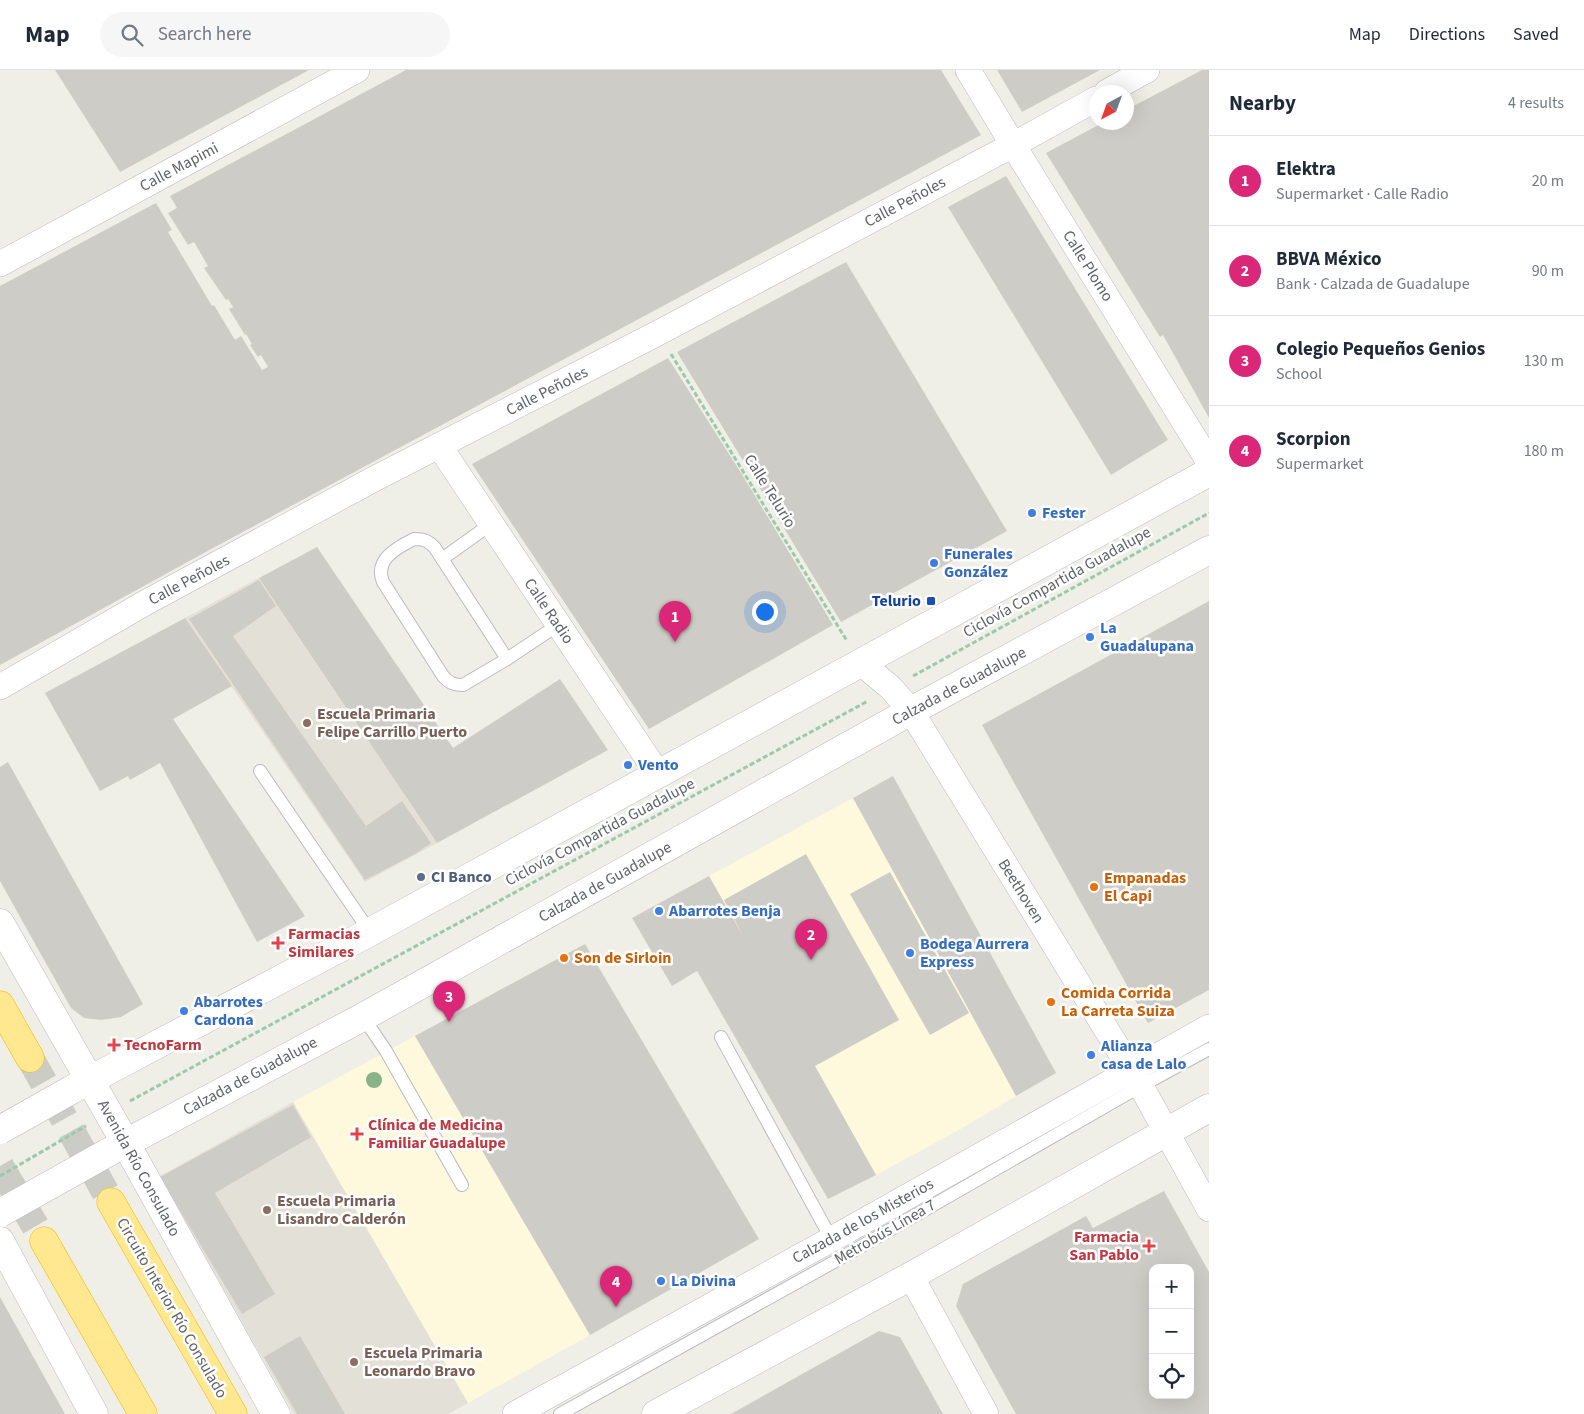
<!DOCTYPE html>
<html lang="en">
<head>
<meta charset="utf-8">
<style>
  :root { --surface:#fff; --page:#f6f6f7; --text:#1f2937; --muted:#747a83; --line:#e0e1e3; --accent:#db2777 }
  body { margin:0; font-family:"Source Sans 3",sans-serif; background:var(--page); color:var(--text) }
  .controls { position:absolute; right:15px; bottom:15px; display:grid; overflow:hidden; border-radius:10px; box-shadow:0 5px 20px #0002 }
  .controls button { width:45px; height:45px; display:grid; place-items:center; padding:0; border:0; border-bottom:1px solid var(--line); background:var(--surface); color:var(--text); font:25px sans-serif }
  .compass { position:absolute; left:1089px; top:15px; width:45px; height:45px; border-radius:50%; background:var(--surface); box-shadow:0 5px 20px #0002; rotate:221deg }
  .you { position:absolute; left:764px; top:541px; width:18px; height:18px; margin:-12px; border:4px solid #fff; border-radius:50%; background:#1a73e8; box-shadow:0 0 0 8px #1a73e833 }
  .badge { display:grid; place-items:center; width:32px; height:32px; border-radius:50%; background:var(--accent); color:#fff; font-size:16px; font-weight:700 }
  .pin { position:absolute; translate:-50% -41px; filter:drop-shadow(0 1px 2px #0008) }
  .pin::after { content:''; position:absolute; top:26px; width:18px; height:15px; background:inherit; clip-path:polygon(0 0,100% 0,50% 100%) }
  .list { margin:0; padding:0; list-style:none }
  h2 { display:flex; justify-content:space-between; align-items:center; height:65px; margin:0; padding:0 20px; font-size:21px }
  h2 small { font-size:16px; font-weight:400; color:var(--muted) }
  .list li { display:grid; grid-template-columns:32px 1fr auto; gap:15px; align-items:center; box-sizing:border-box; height:90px; padding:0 20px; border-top:1px solid var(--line) }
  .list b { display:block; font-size:19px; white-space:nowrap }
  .list p { margin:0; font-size:16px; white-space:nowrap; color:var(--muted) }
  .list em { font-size:16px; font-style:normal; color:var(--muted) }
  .icon { flex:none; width:28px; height:28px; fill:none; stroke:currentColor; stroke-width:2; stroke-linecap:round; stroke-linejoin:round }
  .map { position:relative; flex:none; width:1209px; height:1344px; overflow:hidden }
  header { display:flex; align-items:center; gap:30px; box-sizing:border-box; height:70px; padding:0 25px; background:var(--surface); border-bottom:1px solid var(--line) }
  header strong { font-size:24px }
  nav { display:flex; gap:28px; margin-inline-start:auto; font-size:18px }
  .search { width:350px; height:45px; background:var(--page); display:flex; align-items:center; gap:12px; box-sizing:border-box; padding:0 18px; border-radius:28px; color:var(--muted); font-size:19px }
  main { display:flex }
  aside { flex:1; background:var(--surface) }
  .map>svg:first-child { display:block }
  .commercial { fill:#fef8dd }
  .education { fill:#e3e1d7 }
  .building { fill:#ceccc6; fill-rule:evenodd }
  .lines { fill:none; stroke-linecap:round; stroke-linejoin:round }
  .highway-tunnel { stroke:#ccccc7; stroke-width:28; stroke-dasharray:28 14; stroke-linecap:butt }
  .lane-casing { stroke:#b9bbc0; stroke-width:14 }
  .street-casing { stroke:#b9bbc0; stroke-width:26 }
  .secondary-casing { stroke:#babcc2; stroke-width:29 }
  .highway-casing { stroke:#f7b700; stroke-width:29 }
  .path { stroke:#9cc9ab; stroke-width:3; stroke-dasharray:5 2.5; stroke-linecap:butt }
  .lane { stroke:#fff; stroke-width:12 }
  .street { stroke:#fff; stroke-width:25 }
  .secondary { stroke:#fff; stroke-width:28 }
  .highway { stroke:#ffe88f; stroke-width:28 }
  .secondary-bridge-casing { stroke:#babcc2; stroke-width:29; stroke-linecap:butt }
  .secondary-bridge { stroke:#fff; stroke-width:28 }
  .tree { fill:#88b388 }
  .shop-dot { fill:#3f7fe0; stroke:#fff; stroke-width:2 }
  .transit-dot { fill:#1a4fb4; stroke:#fff; stroke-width:2 }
  .education-dot { fill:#8d6e63; stroke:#fff; stroke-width:2 }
  .service-dot { fill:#5c6f8a; stroke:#fff; stroke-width:2 }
  .food-dot { fill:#e8710a; stroke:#fff; stroke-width:2 }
  .health-dot { fill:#e0444e; stroke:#fff; stroke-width:2 }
  .labels { text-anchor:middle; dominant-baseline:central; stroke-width:5; stroke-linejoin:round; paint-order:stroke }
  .street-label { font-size:16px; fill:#5e6167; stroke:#fff }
  .shop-label { font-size:16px; font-weight:bold; fill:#366cbe; stroke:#fff; text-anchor:start }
  .transit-label { font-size:16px; font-weight:bold; fill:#164399; stroke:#fff; text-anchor:end }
  .education-label { font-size:16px; font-weight:bold; fill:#785e54; stroke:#fff; text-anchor:start }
  .service-label { font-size:16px; font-weight:bold; fill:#4e5e75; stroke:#fff; text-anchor:start }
  .food-label { font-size:16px; font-weight:bold; fill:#c56008; stroke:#fff; text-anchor:start }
  .health-label { font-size:16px; font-weight:bold; fill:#be3a42; stroke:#fff; text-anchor:start }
</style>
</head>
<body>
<header>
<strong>Map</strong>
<div class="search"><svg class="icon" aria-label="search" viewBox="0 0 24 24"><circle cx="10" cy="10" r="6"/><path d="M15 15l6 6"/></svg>Search here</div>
<nav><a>Map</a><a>Directions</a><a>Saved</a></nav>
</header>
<main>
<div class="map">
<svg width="1209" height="1344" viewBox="0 0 1209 1344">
  <rect width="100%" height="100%" fill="#f0efe7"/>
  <g class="commercial">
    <polygon points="853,728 1016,1026 959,1060 876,1105 709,806"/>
    <polygon points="415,966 590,1265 468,1333 293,1032"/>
  </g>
  <g class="education">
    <polygon points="259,508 437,773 365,812 185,548"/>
    <polygon points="293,1032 468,1333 448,1344 294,1344 160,1106"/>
  </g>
  <g class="building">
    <polygon points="55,0 309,0 120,102"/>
    <polygon points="406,0 941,0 981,65 213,478 0,595 0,216 156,133 172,160 168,162 212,236 214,235 235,270 241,266 262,300 268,297 261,285 258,287 250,275 252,274 246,264 245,265 229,239 233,237 228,229 226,230 204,198 208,196 194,172 188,175 168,143 177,138 170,126"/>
    <polygon points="997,0 1100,0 1022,42"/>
    <polygon points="1202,0 1209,0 1209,348 1163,265 1160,267 1046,83 1104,52 1126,52 1126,40"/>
    <polygon points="1006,106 1168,370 1111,405 948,137"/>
    <polygon points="846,192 1007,461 841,552 677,282"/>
    <polygon points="668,288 743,406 833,555 649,659 472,394"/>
    <polygon points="317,477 453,678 560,609 608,680 437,773 259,508"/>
    <polygon points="259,510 276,536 233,566 366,756 402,731 431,773 415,784 365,810 189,549"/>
    <polygon points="1209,531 1209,920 1148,953 982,655"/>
    <polygon points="185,548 232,616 173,649 305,846 257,872 160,693 130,710 128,706 100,721 45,623"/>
    <polygon points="8,692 143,934 121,947 101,950 84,948 71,938 0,811 0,697"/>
    <polygon points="893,706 1056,1003 1016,1026 853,728"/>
    <polygon points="806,784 899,950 815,996 876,1105 828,1129 697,901 672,916 632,848 709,806 743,866 724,830"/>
    <polygon points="890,802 969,943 930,965 850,824"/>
    <polygon points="585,874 759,1169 590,1265 415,966"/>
    <polygon points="293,1035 311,1067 215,1123 275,1224 242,1244 160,1107"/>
    <path d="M1164,1121L1209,1202V1344H1016L956,1236L963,1214L1086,1146L1093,1158ZM1153,1198H1190V1325H1153Z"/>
    <polygon points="0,1227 65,1344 0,1344"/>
    <polygon points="879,1261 900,1267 943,1344 731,1344"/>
    <polygon points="300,1266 345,1344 297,1344 264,1287"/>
  </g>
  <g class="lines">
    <g class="highway-tunnel">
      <polyline points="30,988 111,1132"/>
      <polyline points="0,1096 44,1171"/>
    </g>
    <defs>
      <g id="lane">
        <path d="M414,469C424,469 429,471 435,478L507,589L463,615C454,615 449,613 443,606L383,512C374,490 396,478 414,469Z"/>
        <polyline points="442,489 491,454"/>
        <polyline points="507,589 558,555"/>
        <polyline points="260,701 370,862"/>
        <polyline points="363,947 386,981 462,1115"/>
        <polyline points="721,967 833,1172"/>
        <polyline points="560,1344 841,1188 1141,1016 1209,979"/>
      </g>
      <g id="street">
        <polyline points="968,0 1013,75 1209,392"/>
        <polyline points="1107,22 1147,0"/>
        <polyline points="0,194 357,0"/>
        <polyline points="440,377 658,704"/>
        <polyline points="860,592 891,618 911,641 1141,1016 1209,1139"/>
        <polyline points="0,617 145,533 374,409 658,263 1013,75 1096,29"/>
        <polyline points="911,1206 986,1344"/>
        <polyline points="515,1344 832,1169 1209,957"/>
      </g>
      <g id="secondary">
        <polyline points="0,853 125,1072 276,1344"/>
        <polyline points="71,1020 370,862 1209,402"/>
        <polyline points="107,1083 363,947 911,641 1209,480"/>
        <polyline points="0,1171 94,1344"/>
        <polyline points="656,1344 911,1206 1209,1038"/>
      </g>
      <g id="highway">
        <polyline points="0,935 30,988"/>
        <polyline points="111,1132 233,1344"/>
        <polyline points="44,1171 143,1344"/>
      </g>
    </defs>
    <use href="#lane" class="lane-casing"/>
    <use href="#street" class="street-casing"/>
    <use href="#secondary" class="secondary-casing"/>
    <use href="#highway" class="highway-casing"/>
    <g class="path">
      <polyline points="671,284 847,571"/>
      <polyline points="913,606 1209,443"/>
      <polyline points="130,1031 868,631"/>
      <polyline points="0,1106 86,1056"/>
    </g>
    <use href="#lane" class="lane"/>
    <use href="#street" class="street"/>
    <use href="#secondary" class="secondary"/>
    <use href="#highway" class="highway"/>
    <defs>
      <g id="secondary-bridge">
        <polyline points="0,1060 71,1020"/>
        <polyline points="0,1143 107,1083"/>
      </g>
    </defs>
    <use href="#secondary-bridge" class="secondary-bridge-casing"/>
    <use href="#secondary-bridge" class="secondary-bridge"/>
  </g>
  <circle class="tree" cx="374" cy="1010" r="8"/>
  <g class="shop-dot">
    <circle cx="1032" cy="443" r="5"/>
    <circle cx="934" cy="493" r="5"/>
    <circle cx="1090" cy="567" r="5"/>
    <circle cx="628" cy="695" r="5"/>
    <circle cx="659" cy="841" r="5"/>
    <circle cx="910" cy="883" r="5"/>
    <circle cx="184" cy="941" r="5"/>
    <circle cx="1091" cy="985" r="5"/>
    <circle cx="661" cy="1211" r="5"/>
  </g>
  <rect class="transit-dot" x="926" y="526" width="10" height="10" rx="2.5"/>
  <g class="education-dot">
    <circle cx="307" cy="653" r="5"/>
    <circle cx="267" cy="1140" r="5"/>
    <circle cx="354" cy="1292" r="5"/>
  </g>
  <circle class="service-dot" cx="421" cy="807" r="5"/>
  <g class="food-dot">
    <circle cx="1094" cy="817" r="5"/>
    <circle cx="564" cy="888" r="5"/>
    <circle cx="1051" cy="932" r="5"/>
  </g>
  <g class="health-dot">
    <path d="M275.5 865.5h5v5h5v5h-5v5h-5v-5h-5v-5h5z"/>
    <path d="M111.5 967.5h5v5h5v5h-5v5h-5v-5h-5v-5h5z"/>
    <path d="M354.5 1056.5h5v5h5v5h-5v5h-5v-5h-5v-5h5z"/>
    <path d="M1146.5 1168.5h5v5h5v5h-5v5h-5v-5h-5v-5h5z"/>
  </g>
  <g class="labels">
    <g class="street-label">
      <text transform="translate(179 97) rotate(-28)">Calle Mapimi</text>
      <text transform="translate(905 132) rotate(-28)">Calle Peñoles</text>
      <text transform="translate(1088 196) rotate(58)">Calle Plomo</text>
      <text transform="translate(547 321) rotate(-27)">Calle Peñoles</text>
      <text transform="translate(770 421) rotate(58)">Calle Telurio</text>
      <text transform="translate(189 510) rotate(-28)">Calle Peñoles</text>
      <text transform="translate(1057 512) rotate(-29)">Ciclovía Compartida Guadalupe</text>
      <text transform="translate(549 541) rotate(56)">Calle Radio</text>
      <text transform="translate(959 616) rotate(-28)">Calzada de Guadalupe</text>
      <text transform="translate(600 762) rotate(-28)">Ciclovía Compartida Guadalupe</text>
      <text transform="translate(605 812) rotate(-29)">Calzada de Guadalupe</text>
      <text transform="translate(1021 821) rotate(58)">Beethoven</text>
      <text transform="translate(250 1006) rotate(-28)">Calzada de Guadalupe</text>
      <text transform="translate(139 1098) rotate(61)">Avenida Río Consulado</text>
      <text transform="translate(863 1151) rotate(-29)">Calzada de los Misterios</text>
      <text transform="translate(885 1162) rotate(-30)">Metrobús Línea 7</text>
      <text transform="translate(172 1238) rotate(60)">Circuito Interior Río Consulado</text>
    </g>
    <g class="shop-label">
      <text x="1042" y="443">Fester</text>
      <text x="944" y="484">Funerales<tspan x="944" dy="18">González</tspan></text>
      <text x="1100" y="558">La<tspan x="1100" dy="18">Guadalupana</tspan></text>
      <text x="638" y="695">Vento</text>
      <text x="669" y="841">Abarrotes Benja</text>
      <text x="920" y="874">Bodega Aurrera<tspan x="920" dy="18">Express</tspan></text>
      <text x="194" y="932">Abarrotes<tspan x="194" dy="18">Cardona</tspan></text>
      <text x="1101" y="976">Alianza<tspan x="1101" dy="18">casa de Lalo</tspan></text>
      <text x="671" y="1211">La Divina</text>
    </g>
    <g class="transit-label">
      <text x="921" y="531">Telurio</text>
    </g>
    <g class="education-label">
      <text x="317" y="644">Escuela Primaria<tspan x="317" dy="18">Felipe Carrillo Puerto</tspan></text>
      <text x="277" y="1131">Escuela Primaria<tspan x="277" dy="18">Lisandro Calderón</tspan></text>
      <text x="364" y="1283">Escuela Primaria<tspan x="364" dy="18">Leonardo Bravo</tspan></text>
    </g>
    <g class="service-label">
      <text x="431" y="807">CI Banco</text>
    </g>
    <g class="food-label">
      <text x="1104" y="808">Empanadas<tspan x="1104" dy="18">El Capi</tspan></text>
      <text x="574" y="888">Son de Sirloin</text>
      <text x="1061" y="923">Comida Corrida<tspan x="1061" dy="18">La Carreta Suiza</tspan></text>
    </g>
    <g class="health-label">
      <text x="288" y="864">Farmacias<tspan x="288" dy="18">Similares</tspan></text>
      <text x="124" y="975">TecnoFarm</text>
      <text x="368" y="1055">Clínica de Medicina<tspan x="368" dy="18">Familiar Guadalupe</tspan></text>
      <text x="1139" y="1167" text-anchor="end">Farmacia<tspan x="1139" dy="18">San Pablo</tspan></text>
    </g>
  </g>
</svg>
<div class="controls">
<button>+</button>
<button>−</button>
<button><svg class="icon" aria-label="locate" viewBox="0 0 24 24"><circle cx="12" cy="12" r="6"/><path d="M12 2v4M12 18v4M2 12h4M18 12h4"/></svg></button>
</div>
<svg class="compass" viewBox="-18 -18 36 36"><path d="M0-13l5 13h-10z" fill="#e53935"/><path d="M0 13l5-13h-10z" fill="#747a83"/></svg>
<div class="you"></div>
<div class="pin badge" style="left:675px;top:572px">1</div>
<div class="pin badge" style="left:811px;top:890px">2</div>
<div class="pin badge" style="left:449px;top:952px">3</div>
<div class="pin badge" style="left:616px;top:1237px">4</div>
</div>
<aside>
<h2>Nearby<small>4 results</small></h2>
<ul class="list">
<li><span class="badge">1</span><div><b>Elektra</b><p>Supermarket · Calle Radio</p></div><em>20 m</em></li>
<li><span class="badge">2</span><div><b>BBVA México</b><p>Bank · Calzada de Guadalupe</p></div><em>90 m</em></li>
<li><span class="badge">3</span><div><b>Colegio Pequeños Genios</b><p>School</p></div><em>130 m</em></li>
<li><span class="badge">4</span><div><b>Scorpion</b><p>Supermarket</p></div><em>180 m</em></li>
</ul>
</aside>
</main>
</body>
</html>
